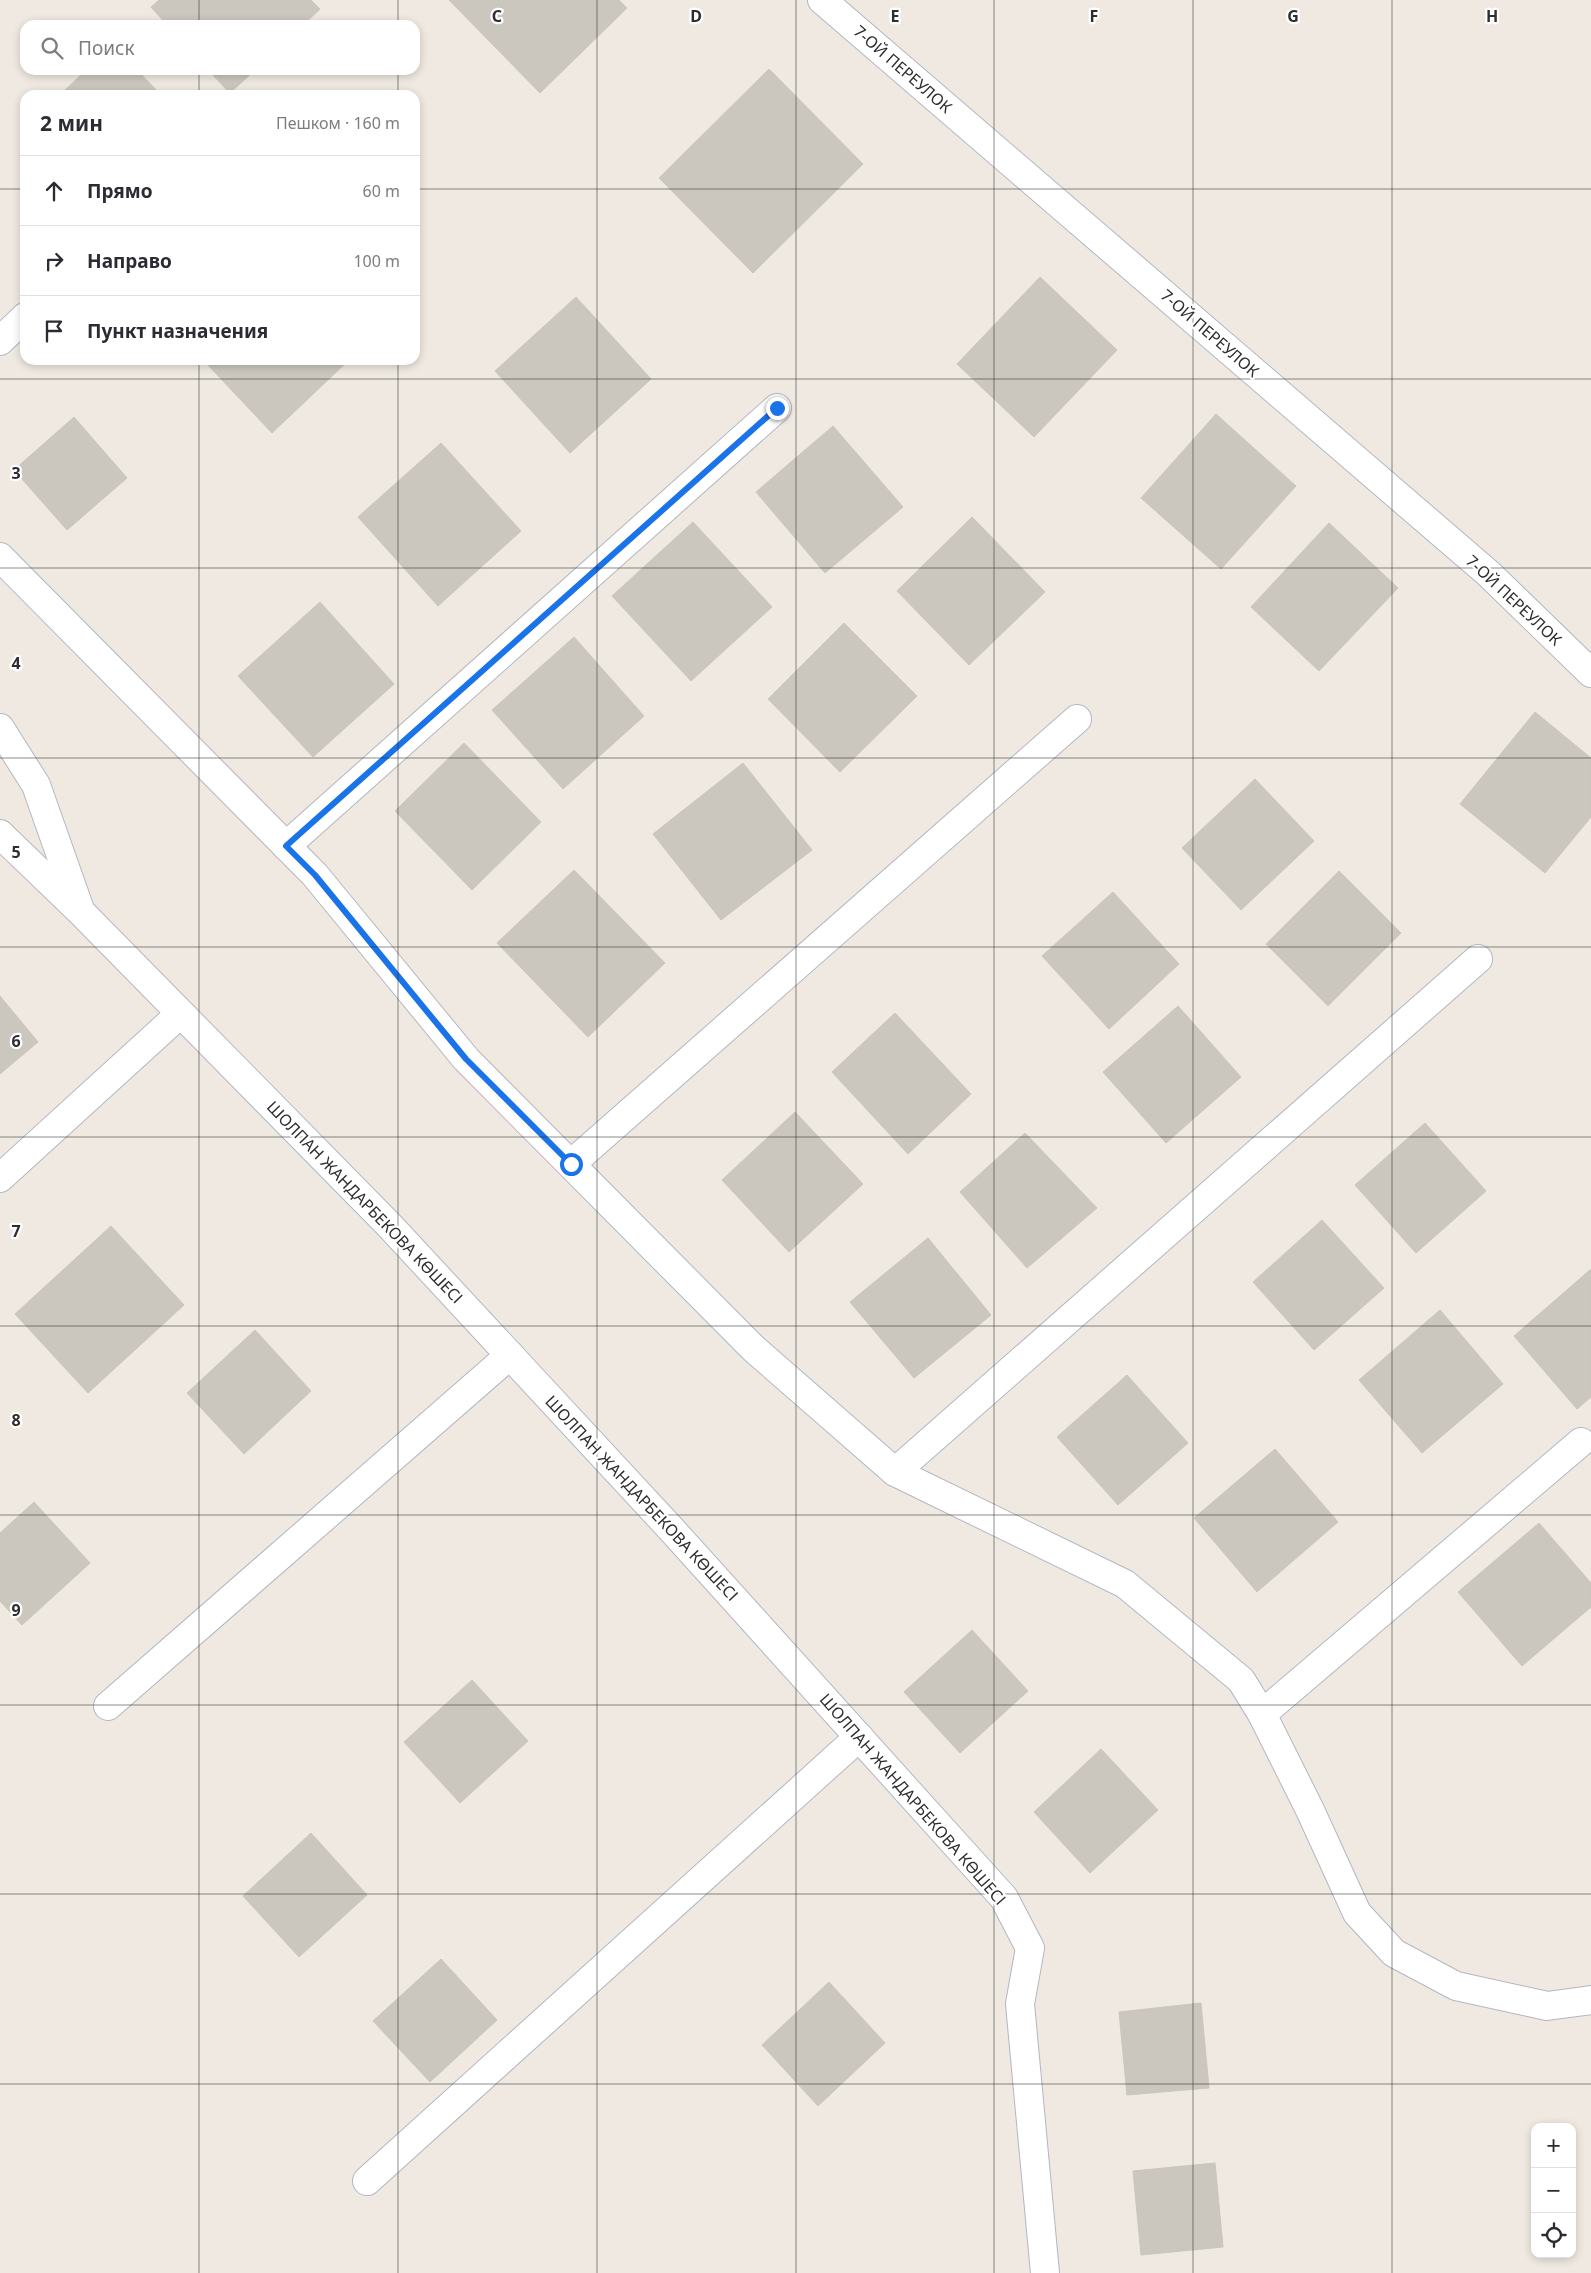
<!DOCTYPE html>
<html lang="ru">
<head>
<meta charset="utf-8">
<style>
  :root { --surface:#fff; --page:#f2f2f3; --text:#2b2b33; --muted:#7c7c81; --line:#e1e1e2 }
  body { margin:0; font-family:"Noto Sans",sans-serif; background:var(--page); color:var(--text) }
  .controls { position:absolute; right:15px; bottom:15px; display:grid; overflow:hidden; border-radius:10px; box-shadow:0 2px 8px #0003 }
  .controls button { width:45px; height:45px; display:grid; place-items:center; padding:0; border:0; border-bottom:1px solid var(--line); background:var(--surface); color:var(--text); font:25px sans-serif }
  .stop { position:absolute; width:15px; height:15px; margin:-11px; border:4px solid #1a73e8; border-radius:50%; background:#fff }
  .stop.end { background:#1a73e8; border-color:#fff; box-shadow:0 1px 5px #0008 }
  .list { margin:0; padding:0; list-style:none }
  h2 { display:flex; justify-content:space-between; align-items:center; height:65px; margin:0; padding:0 20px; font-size:21px }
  h2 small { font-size:16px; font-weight:400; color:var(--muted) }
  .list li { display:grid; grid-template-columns:32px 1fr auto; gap:15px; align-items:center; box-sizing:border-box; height:70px; padding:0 20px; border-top:1px solid var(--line) }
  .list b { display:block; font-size:19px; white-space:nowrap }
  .list em { font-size:16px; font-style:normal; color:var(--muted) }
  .icon { flex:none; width:28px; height:28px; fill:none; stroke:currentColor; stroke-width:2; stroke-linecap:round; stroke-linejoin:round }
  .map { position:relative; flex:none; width:1591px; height:2273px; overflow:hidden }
  .search { position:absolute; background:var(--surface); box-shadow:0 2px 8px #0003; left:20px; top:20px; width:400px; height:55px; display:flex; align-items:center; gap:12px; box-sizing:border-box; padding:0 18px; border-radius:15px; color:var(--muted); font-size:19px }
  .panel { position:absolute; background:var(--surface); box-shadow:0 2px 8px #0003; left:20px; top:90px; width:400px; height:275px; border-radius:15px }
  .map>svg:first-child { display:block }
  .building { fill:#cbc7bf; stroke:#cbc5ba }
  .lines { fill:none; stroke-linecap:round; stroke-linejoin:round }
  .minor-casing { stroke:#b4b7c1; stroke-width:30 }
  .minor { stroke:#fff; stroke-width:28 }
  .route { stroke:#1a73e8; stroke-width:6 }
  .grid { fill:none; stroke:#2e2e2e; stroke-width:1; stroke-opacity:0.55 }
  .labels { text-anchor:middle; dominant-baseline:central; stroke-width:4.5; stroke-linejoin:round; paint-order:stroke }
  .street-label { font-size:16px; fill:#2e2e2e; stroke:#fff }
  .grid-label { font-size:16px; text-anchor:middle; font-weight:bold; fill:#2e2e2e; stroke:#fff; stroke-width:4.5; stroke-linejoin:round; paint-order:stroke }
</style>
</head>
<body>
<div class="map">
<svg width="1591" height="2273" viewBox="0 0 1591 2273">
  <rect width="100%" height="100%" fill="#efe9e1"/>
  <g class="building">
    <polygon points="159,0 311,0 320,9 303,25 167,25 151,7"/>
    <polygon points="449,0 619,0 627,8 540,93"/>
    <polygon points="769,69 863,164 753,273 659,178"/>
    <polygon points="86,70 137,70 161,95 60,95"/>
    <polygon points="208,70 255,70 230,93"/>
    <polygon points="1040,277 1117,350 1034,437 957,364"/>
    <polygon points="576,297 651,379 570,453 495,371"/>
    <polygon points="209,360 349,360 272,433 206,363"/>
    <polygon points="1216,414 1296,486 1221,569 1141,498"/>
    <polygon points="74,417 127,478 67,530 14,470"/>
    <polygon points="833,426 903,507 825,573 756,492"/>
    <polygon points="441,443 521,531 438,606 358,517"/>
    <polygon points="972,517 1045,592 969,665 897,591"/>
    <polygon points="693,522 772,607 691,681 612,596"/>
    <polygon points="1329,523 1398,588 1319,671 1251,607"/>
    <polygon points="320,602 394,684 313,757 238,676"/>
    <polygon points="844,623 917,696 840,772 768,699"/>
    <polygon points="574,637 644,716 563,789 492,710"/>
    <polygon points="1535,712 1591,758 1591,817 1545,873 1460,804"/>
    <polygon points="464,743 541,822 472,890 395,811"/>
    <polygon points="743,763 812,850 721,920 653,834"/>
    <polygon points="1255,779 1314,841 1241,910 1182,848"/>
    <polygon points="574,870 665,963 588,1037 497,943"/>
    <polygon points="1339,871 1401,933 1328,1006 1266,944"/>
    <polygon points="1113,892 1179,964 1109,1029 1042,956"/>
    <polygon points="0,996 38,1042 0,1074"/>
    <polygon points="1178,1006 1241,1077 1166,1143 1103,1072"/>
    <polygon points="895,1013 971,1094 908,1154 832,1072"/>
    <polygon points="795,1112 863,1184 789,1252 722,1180"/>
    <polygon points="1425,1123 1486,1191 1416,1253 1355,1185"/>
    <polygon points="1025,1133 1097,1208 1027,1268 960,1192"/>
    <polygon points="1322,1220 1384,1288 1314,1350 1253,1282"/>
    <polygon points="111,1226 184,1305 88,1393 15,1314"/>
    <polygon points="928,1238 991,1315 914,1378 850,1302"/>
    <polygon points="1591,1269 1591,1397 1577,1409 1514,1336"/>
    <polygon points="1440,1310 1503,1384 1422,1453 1359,1380"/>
    <polygon points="255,1330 311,1391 244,1454 187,1393"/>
    <polygon points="1127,1375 1188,1443 1118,1505 1057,1437"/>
    <polygon points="1275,1449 1338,1522 1257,1592 1194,1518"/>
    <polygon points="34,1502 90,1563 22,1625 0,1601 0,1533"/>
    <polygon points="1539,1523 1591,1583 1591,1607 1522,1666 1458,1592"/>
    <polygon points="972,1630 1028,1691 960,1753 904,1692"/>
    <polygon points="472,1680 528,1741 460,1803 404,1742"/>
    <polygon points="1101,1749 1158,1810 1090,1873 1034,1812"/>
    <polygon points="311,1833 367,1895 299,1957 243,1896"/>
    <polygon points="441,1959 497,2020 430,2082 373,2021"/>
    <polygon points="829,1982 885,2043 818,2106 762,2045"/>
    <polygon points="1201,2003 1209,2088 1127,2095 1119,2012"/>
    <polygon points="1215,2163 1223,2247 1141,2255 1133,2171"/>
  </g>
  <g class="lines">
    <defs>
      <g id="minor">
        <polyline points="822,0 1489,574 1591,673"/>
        <polyline points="0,341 25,317"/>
        <polyline points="0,557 315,875 466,1059 753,1348 895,1472 1125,1584 1241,1680 1262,1714 1310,1810 1357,1913 1394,1953 1456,1986 1547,2006 1591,2000"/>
        <polyline points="0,728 36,785 79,907"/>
        <polyline points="0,834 81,912 390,1226 672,1530 1004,1898 1030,1948 1020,2004 1045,2273"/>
        <polyline points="286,846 777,408"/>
        <polyline points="571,1164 1077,719"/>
        <polyline points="0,1178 180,1014"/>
        <polyline points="895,1472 1478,959"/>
        <polyline points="108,1706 510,1355"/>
        <polyline points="1262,1714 1581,1442"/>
        <polyline points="367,2181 859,1737"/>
      </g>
    </defs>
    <use href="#minor" class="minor-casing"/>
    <use href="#minor" class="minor"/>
  </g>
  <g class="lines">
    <polyline class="route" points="571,1164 466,1059 315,875 286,846 777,408"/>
  </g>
  <path class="grid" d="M199,0V25M398,0V25M597,0V2273M796,0V2273M994,0V2273M1193,0V2273M1392,0V2273M199,70V95M398,70V95M0,189H25M415,189H1591M199,360V2273M398,360V2273M0,379H1591M0,568H1591M0,758H1591M0,947H1591M0,1137H1591M0,1326H1591M0,1515H1591M0,1705H1591M0,1894H1591M0,2084H1591"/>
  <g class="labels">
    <g class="street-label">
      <text transform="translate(903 69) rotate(41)">7-ОЙ ПЕРЕУЛОК</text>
      <text transform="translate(1210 333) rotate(41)">7-ОЙ ПЕРЕУЛОК</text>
      <text transform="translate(1514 600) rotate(43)">7-ОЙ ПЕРЕУЛОК</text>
      <text transform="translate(365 1202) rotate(46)">ШОЛПАН ЖАНДАРБЕКОВА КӨШЕСІ</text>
      <text transform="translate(642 1498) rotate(47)">ШОЛПАН ЖАНДАРБЕКОВА КӨШЕСІ</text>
      <text transform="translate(913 1799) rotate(49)">ШОЛПАН ЖАНДАРБЕКОВА КӨШЕСІ</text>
    </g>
  </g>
  <g class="grid-label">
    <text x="497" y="22">C</text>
    <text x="696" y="22">D</text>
    <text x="895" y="22">E</text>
    <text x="1094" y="22">F</text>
    <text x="1293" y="22">G</text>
    <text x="1492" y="22">H</text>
    <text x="16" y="479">3</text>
    <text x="16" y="669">4</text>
    <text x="16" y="858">5</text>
    <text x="16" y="1047">6</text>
    <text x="16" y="1237">7</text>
    <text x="16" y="1426">8</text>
    <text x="16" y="1616">9</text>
  </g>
</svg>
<div class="controls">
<button>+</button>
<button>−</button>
<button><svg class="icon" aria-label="locate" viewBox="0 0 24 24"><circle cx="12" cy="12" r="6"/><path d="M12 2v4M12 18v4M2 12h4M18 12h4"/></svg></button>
</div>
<div class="stop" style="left:571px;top:1164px"></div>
<div class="stop end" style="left:777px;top:408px"></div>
<div class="search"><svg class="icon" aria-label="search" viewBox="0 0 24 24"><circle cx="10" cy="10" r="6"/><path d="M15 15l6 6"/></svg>Поиск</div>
<section class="panel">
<h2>2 мин<small>Пешком · 160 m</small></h2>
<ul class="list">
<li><svg class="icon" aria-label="ahead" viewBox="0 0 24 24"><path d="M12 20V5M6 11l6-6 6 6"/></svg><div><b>Прямо</b></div><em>60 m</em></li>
<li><svg class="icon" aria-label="right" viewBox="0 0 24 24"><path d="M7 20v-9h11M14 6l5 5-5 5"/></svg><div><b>Направо</b></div><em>100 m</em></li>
<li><svg class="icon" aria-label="arrive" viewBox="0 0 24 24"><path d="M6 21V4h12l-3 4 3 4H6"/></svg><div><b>Пункт назначения</b></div></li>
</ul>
</section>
</div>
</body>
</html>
